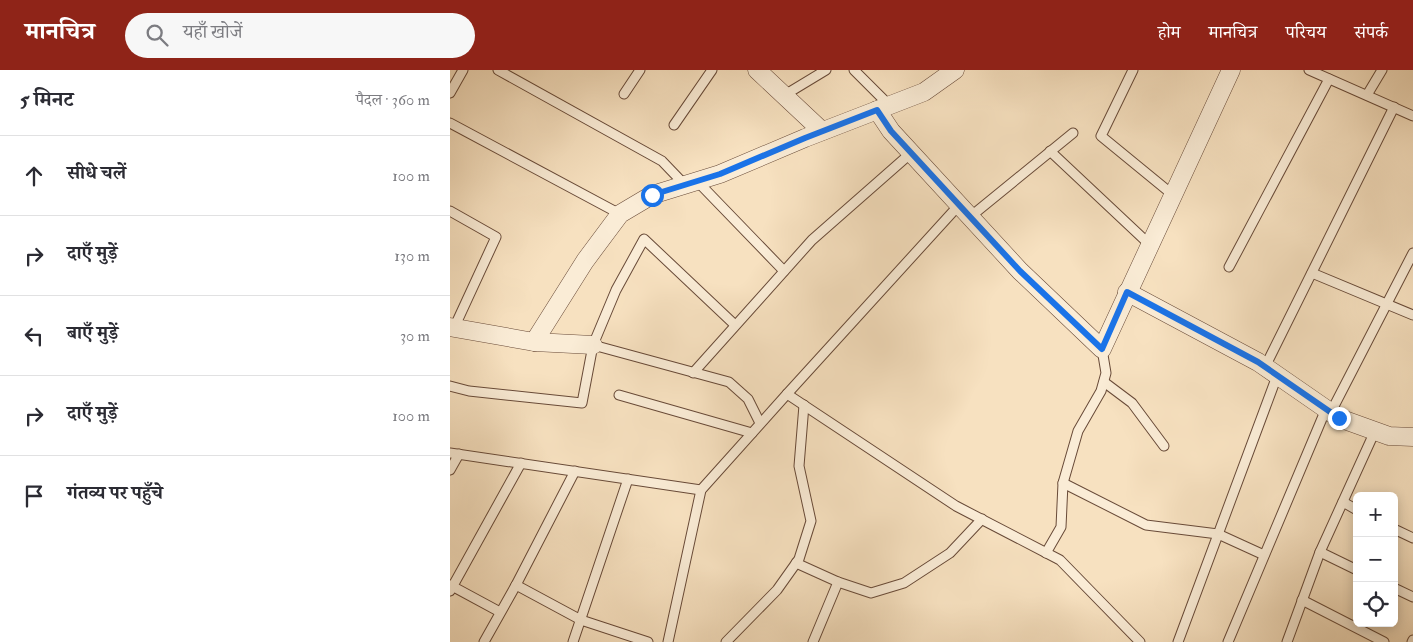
<!DOCTYPE html>
<html lang="hi">
<head>
<meta charset="utf-8">
<style>
  :root { --surface:#fff; --page:#f7f7f7; --text:#2b2b33; --muted:#7c7c81; --line:#e1e1e2; --accent:#8f2418 }
  body { margin:0; font-family:"IM FELL Double Pica","Noto Serif Devanagari",serif; background:var(--page); color:var(--text) }
  .controls { position:absolute; right:15px; bottom:15px; display:grid; overflow:hidden; border-radius:8px; box-shadow:0 2px 12px #0003 }
  .controls button { width:45px; height:45px; display:grid; place-items:center; padding:0; border:0; border-bottom:1px solid var(--line); background:var(--surface); color:var(--text); font:25px sans-serif }
  .stop { position:absolute; width:15px; height:15px; margin:-11px; border:4px solid #1a73e8; border-radius:50%; background:#fff }
  .stop.end { background:#1a73e8; border-color:#fff; box-shadow:0 1px 5px #0008 }
  .list { margin:0; padding:0; list-style:none }
  h2 { display:flex; justify-content:space-between; align-items:center; height:65px; margin:0; padding:0 20px; font-size:21px }
  h2 small { font-size:16px; font-weight:400; color:var(--muted) }
  .list li { display:grid; grid-template-columns:32px 1fr auto; gap:15px; align-items:center; box-sizing:border-box; height:80px; padding:0 20px; border-top:1px solid var(--line) }
  .list b { display:block; font-size:19px; white-space:nowrap }
  .list em { font-size:16px; font-style:normal; color:var(--muted) }
  .icon { flex:none; width:28px; height:28px; fill:none; stroke:currentColor; stroke-width:2; stroke-linecap:round; stroke-linejoin:round }
  .map { position:relative; flex:none; width:963px; height:572px; overflow:hidden }
  header { display:flex; align-items:center; gap:30px; box-sizing:border-box; height:70px; padding:0 25px; background:var(--accent); color:#fff }
  header strong { font-size:24px }
  nav { display:flex; gap:28px; margin-inline-start:auto; font-size:18px }
  .search { width:350px; height:45px; background:var(--page); display:flex; align-items:center; gap:12px; box-sizing:border-box; padding:0 18px; border-radius:28px; color:var(--muted); font-size:19px }
  main { display:flex }
  aside { flex:1; background:var(--surface) }
  .map>svg:first-child { display:block }
  .lines { fill:none; stroke-linecap:round; stroke-linejoin:round }
  .lane-casing { stroke:#684a38; stroke-width:11 }
  .street-casing { stroke:#684a38; stroke-width:19 }
  .lane { stroke:#faecd6; stroke-width:9 }
  .street { stroke:#faecd6; stroke-width:18 }
  .route { stroke:#1a73e8; stroke-width:6 }
</style>
</head>
<body>
<header>
<strong>मानचित्र</strong>
<div class="search"><svg class="icon" aria-label="search" viewBox="0 0 24 24"><circle cx="10" cy="10" r="6"/><path d="M15 15l6 6"/></svg>यहाँ खोजें</div>
<nav><a>होम</a><a>मानचित्र</a><a>परिचय</a><a>संपर्क</a></nav>
</header>
<main>
<aside>
<h2>5 मिनट<small>पैदल · 360 m</small></h2>
<ul class="list">
<li><svg class="icon" aria-label="ahead" viewBox="0 0 24 24"><path d="M12 20V5M6 11l6-6 6 6"/></svg><div><b>सीधे चलें</b></div><em>100 m</em></li>
<li><svg class="icon" aria-label="right" viewBox="0 0 24 24"><path d="M7 20v-9h11M14 6l5 5-5 5"/></svg><div><b>दाएँ मुड़ें</b></div><em>130 m</em></li>
<li><svg class="icon" aria-label="left" viewBox="0 0 24 24"><path d="M17 20v-9H6M10 6l-5 5 5 5"/></svg><div><b>बाएँ मुड़ें</b></div><em>30 m</em></li>
<li><svg class="icon" aria-label="right" viewBox="0 0 24 24"><path d="M7 20v-9h11M14 6l5 5-5 5"/></svg><div><b>दाएँ मुड़ें</b></div><em>100 m</em></li>
<li><svg class="icon" aria-label="arrive" viewBox="0 0 24 24"><path d="M6 21V4h12l-3 4 3 4H6"/></svg><div><b>गंतव्य पर पहुँचे</b></div></li>
</ul>
</aside>
<div class="map">
<svg width="963" height="572" viewBox="0 0 963 572">
  <rect width="100%" height="100%" fill="#f7e1c0"/>
  <filter id="stains"><feTurbulence type="fractalNoise" baseFrequency=".004" numOctaves="4"/><feColorMatrix values="0 0 0 0 .2 0 0 0 0 .09 0 0 0 0 .02 0 0 0 .5 -.17"/></filter>
  <radialGradient id="worn" r=".72"><stop offset=".6" stop-color="#630" stop-opacity="0"/><stop offset="1" stop-color="#630" stop-opacity=".3"/></radialGradient>
  <g class="lines">
    <defs>
      <g id="lane">
        <polyline points="48,0 212,91 235,115"/>
        <polyline points="404,0 440,36"/>
        <polyline points="683,0 651,66 723,125"/>
        <polyline points="859,0 963,46"/>
        <polyline points="0,23 13,0"/>
        <polyline points="174,24 190,0"/>
        <polyline points="917,25 932,0"/>
        <polyline points="333,26 376,0"/>
        <polyline points="0,53 170,144"/>
        <polyline points="224,55 262,0"/>
        <polyline points="600,81 699,174"/>
        <polyline points="247,111 334,201"/>
        <polyline points="0,141 46,167 4,258"/>
        <polyline points="520,147 623,63"/>
        <polyline points="779,197 879,9"/>
        <polyline points="862,203 963,245"/>
        <polyline points="285,255 194,169 166,220 143,275 279,312 298,329 310,353"/>
        <polyline points="815,297 944,37"/>
        <polyline points="243,303 362,170 461,83"/>
        <polyline points="654,312 682,333 714,376"/>
        <polyline points="0,316 19,321 132,333 143,275"/>
        <polyline points="337,324 506,436 610,490 690,572"/>
        <polyline points="169,325 302,363"/>
        <polyline points="881,342 963,183"/>
        <polyline points="0,383 251,420"/>
        <polyline points="0,400 9,384"/>
        <polyline points="613,413 696,455 768,464 814,485"/>
        <polyline points="893,432 907,440"/>
        <polyline points="944,459 963,468"/>
        <polyline points="870,482 907,500"/>
        <polyline points="596,483 611,457 613,413 628,361 651,321 656,303 652,279"/>
        <polyline points="346,493 388,512 421,523 454,513 500,483 532,449"/>
        <polyline points="0,515 50,542"/>
        <polyline points="66,515 131,550 198,572"/>
        <polyline points="944,518 963,527"/>
        <polyline points="0,521 71,393"/>
        <polyline points="852,530 934,572"/>
        <polyline points="34,572 66,515 125,401"/>
        <polyline points="123,572 178,409"/>
        <polyline points="218,572 251,420 337,324 509,135"/>
        <polyline points="276,572 327,520 349,489 361,451 349,396 354,335"/>
        <polyline points="363,572 388,512"/>
        <polyline points="728,572 827,306"/>
        <polyline points="778,572 876,339"/>
        <polyline points="837,572 870,482 925,361"/>
        <polyline points="962,572 963,570"/>
      </g>
      <g id="street">
        <polyline points="307,0 372,61"/>
        <polyline points="427,40 441,61 570,201 652,279 781,0"/>
        <polyline points="677,222 808,292 889,348 939,366 963,367"/>
        <polyline points="0,257 84,272 135,191 170,144 202,125 270,104 355,68 474,22 505,0"/>
        <polyline points="84,272 143,275"/>
      </g>
    </defs>
    <use href="#lane" class="lane-casing"/>
    <use href="#street" class="street-casing"/>
    <use href="#lane" class="lane"/>
    <use href="#street" class="street"/>
  </g>
  <g class="lines">
    <polyline class="route" points="202,125 270,104 355,68 427,40 441,61 570,201 652,279 677,222 808,292 889,348"/>
  </g>
  <rect width="100%" height="100%" filter="url(#stains)"/>
  <rect width="100%" height="100%" fill="url(#worn)"/>
</svg>
<div class="controls">
<button>+</button>
<button>−</button>
<button><svg class="icon" aria-label="locate" viewBox="0 0 24 24"><circle cx="12" cy="12" r="6"/><path d="M12 2v4M12 18v4M2 12h4M18 12h4"/></svg></button>
</div>
<div class="stop" style="left:202px;top:125px"></div>
<div class="stop end" style="left:889px;top:348px"></div>
</div>
</main>
</body>
</html>
